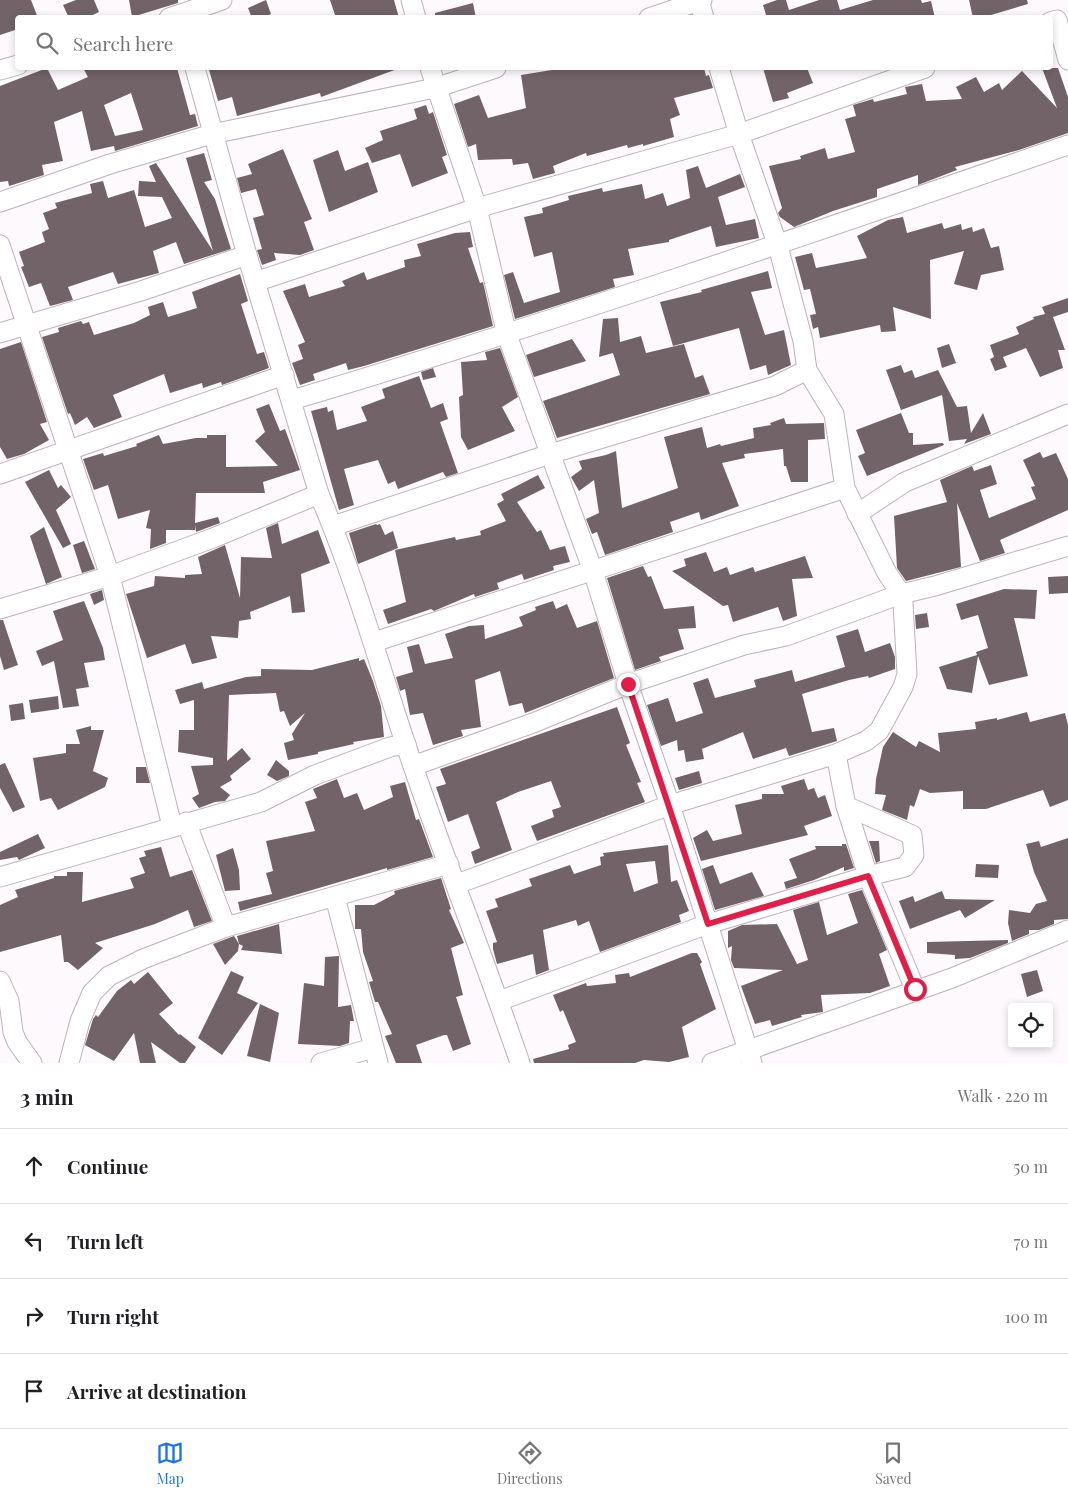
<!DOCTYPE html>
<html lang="en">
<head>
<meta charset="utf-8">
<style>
  :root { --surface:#fff; --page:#f2f2f2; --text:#202124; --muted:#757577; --line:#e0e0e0; --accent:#1a73e8 }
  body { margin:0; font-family:"Playfair Display",serif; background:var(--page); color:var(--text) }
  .controls { position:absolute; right:15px; bottom:15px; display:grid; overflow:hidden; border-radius:5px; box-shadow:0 2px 8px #0003 }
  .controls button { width:45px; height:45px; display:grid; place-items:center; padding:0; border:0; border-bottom:1px solid var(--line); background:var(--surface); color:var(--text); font:25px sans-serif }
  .stop { position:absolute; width:15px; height:15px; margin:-11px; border:4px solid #e11d48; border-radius:50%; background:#fff }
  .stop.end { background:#e11d48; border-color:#fff; box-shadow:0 1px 5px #0008 }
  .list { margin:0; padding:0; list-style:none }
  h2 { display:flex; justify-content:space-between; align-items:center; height:65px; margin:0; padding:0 20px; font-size:21px }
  h2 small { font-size:16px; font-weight:400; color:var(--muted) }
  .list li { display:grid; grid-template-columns:32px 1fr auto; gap:15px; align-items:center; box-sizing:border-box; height:75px; padding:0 20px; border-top:1px solid var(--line) }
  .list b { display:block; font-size:19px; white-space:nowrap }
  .list em { font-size:16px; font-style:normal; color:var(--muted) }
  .icon { flex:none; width:28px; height:28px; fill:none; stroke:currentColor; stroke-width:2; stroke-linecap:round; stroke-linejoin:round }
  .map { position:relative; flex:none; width:1068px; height:1063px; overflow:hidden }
  .search { position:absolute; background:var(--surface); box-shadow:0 2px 8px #0003; left:15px; right:15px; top:15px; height:55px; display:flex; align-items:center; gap:12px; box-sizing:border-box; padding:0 18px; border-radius:5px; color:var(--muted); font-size:19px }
  .sheet { height:365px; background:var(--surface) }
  nav { display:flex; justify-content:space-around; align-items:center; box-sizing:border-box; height:70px; border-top:1px solid var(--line); background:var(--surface); font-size:14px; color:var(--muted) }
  nav a { display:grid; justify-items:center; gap:2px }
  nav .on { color:var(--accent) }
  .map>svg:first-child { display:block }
  .building { fill:#726369; fill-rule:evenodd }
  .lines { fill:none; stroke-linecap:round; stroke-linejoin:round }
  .minor-casing { stroke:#beb1bb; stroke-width:21 }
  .minor { stroke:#fff; stroke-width:19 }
  .route { stroke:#e11d48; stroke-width:6 }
</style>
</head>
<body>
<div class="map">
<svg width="1068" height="1063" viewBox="0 0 1068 1063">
  <rect width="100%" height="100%" fill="#fef9fd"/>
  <g class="building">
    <polygon points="0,0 31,0 38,18 18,18 18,29 0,35"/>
    <polygon points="76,0 94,0 99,12 86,18 69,18 63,5"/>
    <polygon points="129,0 178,0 178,3 132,17"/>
    <polygon points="266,0 271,14 262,18 252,18 248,8"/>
    <polygon points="330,0 394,0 399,18 336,18"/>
    <polygon points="777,0 786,0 789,10 819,0 837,0 840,10 873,0 921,0 922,3 931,1 935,18 767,18 763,5"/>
    <polygon points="969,0 1027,0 1028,4 981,18 973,18"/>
    <polygon points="473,3 476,18 435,18 435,13"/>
    <path d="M47,68L58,90L88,77L83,68H177L190,115L195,114L198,126L115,151L114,146L91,151L82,111L54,122L63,161L42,165L44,175L9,186L8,181L0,182V86ZM131,93L143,130L115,136L104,105Z"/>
    <polygon points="219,68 400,68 321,97 320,93 237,116 232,97 218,101 209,70"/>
    <polygon points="551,68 704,68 706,76 709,75 713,88 674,98 680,115 670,119 674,137 643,146 643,144 628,148 627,145 587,156 586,153 553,166 555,173 533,179 528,163 513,165 512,159 478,160 476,144 468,147 454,104 479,95 488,118 526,108 521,75 552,70"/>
    <polygon points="763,68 807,68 813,83 787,93 789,98 773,102"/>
    <polygon points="1042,68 1058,68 1068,97 1068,133 1019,150 955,167 957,170 918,185 918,175 877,189 877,197 833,211 794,227 780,217 778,213 782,208 769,166 801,159 800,156 825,148 828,159 855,152 845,119 856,116 853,105 873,99 874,102 907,94 905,87 922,84 926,101 962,99 956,87 976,77 984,92 999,83 1002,90 1022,71 1057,108"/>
    <polygon points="426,105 429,114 433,112 447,155 442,157 448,173 412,187 400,154 372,163 365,148 383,140 380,131 417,119 414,109"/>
    <polygon points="283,149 312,219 304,222 314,250 300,255 274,253 276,260 262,265 257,250 262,249 253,218 264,215 256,189 241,193 237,178 252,174 248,164"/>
    <polygon points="338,150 345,171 368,162 378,192 329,212 313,160"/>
    <polygon points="204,153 212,180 204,182 215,199 231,249 184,264 176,242 153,251 159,273 118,284 113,272 68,287 73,300 50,306 41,283 29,287 21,267 24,266 19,252 45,242 42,232 49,229 43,213 57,208 55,203 92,193 90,184 103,181 108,198 134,190 145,227 172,218 162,197 138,196 139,181 156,182 149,166 156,163 213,251 186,158"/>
    <polygon points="698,166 706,188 740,174 745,187 718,197 726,225 755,219 759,238 716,247 711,226 669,240 669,242 628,249 634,275 613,279 615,287 515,319 504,275 513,272 524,303 560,292 552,252 534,257 524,217 543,213 542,208 569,200 568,196 602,188 603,192 642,184 645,199 663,193 667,206 690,198 686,170"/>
    <polygon points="903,217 907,233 942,223 944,229 961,224 962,230 972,227 973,232 984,228 991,248 999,246 1004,270 981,275 977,290 954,284 964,251 930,260 931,319 893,307 896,331 881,332 880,325 820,338 818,327 813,329 810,315 816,314 810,289 804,290 795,257 812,253 816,268 867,258 857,236 888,220"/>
    <polygon points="470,232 473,247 468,248 480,283 483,282 493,326 364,366 348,370 346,363 313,374 315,380 300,385 292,363 303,359 298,345 305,342 283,291 305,284 309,297 345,286 342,281 364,272 367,280 405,267 404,260 421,256 417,244 455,233"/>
    <polygon points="768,271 772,288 751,292 765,335 784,330 791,365 768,375 766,365 750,370 739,328 673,346 660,302 702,292 701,290"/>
    <polygon points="240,274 248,301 241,304 257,354 264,352 269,368 222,385 221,382 203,388 202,383 170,393 164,374 113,395 122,417 94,428 87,417 75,425 70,413 68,414 42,337 59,332 58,328 81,321 83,324 89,322 94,335 134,323 150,315 148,307 163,302 168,317 197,308 192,292"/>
    <polygon points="1068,298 1068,312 1053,317 1065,350 1058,350 1063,368 1040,377 1026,348 1003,357 1007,367 995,371 990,359 994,357 990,345 1019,334 1016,327 1034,319 1033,317 1045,314 1042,307"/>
    <polygon points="618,318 620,342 641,336 646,353 684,344 695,378 703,375 710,394 557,438 543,401 620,375 613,353 599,357 603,319"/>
    <polygon points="572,339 586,361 534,377 526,355"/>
    <polygon points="21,342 47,422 40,424 49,440 24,454 7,459 0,447 0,349"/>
    <polygon points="949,344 956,363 942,368 937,348"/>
    <polygon points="500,348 518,397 502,407 515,431 468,450 461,437 459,397 463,395 461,362 487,360 485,352"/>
    <polygon points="901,365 904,373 912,370 915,378 938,370 957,407 967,406 971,433 983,413 991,434 964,444 967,439 949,441 942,395 901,410 886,370"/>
    <polygon points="433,368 436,377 423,380 421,372"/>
    <polygon points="419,376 431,408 443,403 448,419 440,422 458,473 446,477 443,472 398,489 395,481 388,484 378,460 344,469 354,505 339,510 311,411 327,407 328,412 333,410 337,430 367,421 361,407 385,398 382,389"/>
    <polygon points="269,404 280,431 285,429 300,470 263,482 265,493 196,493 195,523 218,517 220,523 196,532 195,525 195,530 166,530 166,543 150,549 151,529 146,528 150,510 118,519 108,485 94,490 83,459 103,453 104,456 137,446 136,444 159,435 163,444 196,438 207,438 207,435 226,435 226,467 278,466 255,441 265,432 256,409"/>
    <polygon points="901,413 909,433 913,433 913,445 943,443 944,445 867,476 858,456 865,453 856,430"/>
    <polygon points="784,418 786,424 824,423 825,439 808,440 808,482 791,482 786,466 784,466 783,449 744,454 745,458 722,463 739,506 701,520 699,512 670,522 673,532 605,555 597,532 592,534 586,519 599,513 594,480 579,491 571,477 582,469 579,461 606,455 616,451 622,508 678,488 664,437 702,427 707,448 720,444 721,446 754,438 753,428 771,425 770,423"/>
    <polygon points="1040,452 1043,458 1056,453 1068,479 1068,510 1000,540 1005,553 980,561 957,503 961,567 906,581 897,568 894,516 947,502 940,480 972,466 974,471 991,465 997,484 980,490 989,518 1036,499 1031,487 1035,486 1023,460"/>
    <polygon points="49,470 58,488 61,485 71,497 56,510 71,544 63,548 25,482"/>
    <polygon points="538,475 545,488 517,502 537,532 541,530 550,550 565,546 570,562 553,566 554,570 524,580 522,574 497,583 499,589 475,597 474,594 434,611 431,609 388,624 383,610 406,602 395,550 455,537 456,540 481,535 480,531 506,521 497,504 504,500 501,494"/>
    <polygon points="278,523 282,544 318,530 330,563 301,574 305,612 292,613 290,596 250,612 251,619 239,621 238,638 211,636 217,658 192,664 185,644 147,658 126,594 154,586 155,576 185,578 185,575 202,574 198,557 225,545 240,598 241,557 272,558 266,528"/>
    <polygon points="376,524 377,525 380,524 385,535 393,531 398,548 358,564 349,533"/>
    <polygon points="44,527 62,577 46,584 30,536"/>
    <polygon points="84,541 95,569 82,573 73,545"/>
    <polygon points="706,552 714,572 727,567 730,575 753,567 755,572 805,556 813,578 792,579 797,616 783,621 778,607 733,622 728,605 723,606 672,571 686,566 684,559"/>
    <polygon points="643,566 648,577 651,576 664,609 694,606 696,628 678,629 684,649 659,657 661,661 635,670 607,578"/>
    <polygon points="1068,576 1068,593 1049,594 1048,577"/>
    <polygon points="1004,589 1037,590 1035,619 1014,618 1028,676 989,685 978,656 972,693 947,689 939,667 977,655 976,652 988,648 978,615 961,620 956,604"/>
    <polygon points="102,590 104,600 94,605 90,594"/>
    <polygon points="84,601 103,648 105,660 84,663 89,687 76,689 79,706 63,708 54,661 42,666 36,651 63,640 53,611"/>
    <polygon points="553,601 556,609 567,604 577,628 597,621 614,678 525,713 522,703 509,706 500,671 475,680 481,727 461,730 463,736 433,745 423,713 410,715 405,689 400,691 396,677 413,672 407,647 419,644 425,664 453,658 445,634 469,626 484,625 485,639 523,626 519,617 536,610 535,607"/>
    <polygon points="927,613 929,627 916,629 915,615"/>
    <polygon points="0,620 3,620 18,665 4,670 0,656"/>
    <polygon points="858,629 865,652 890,643 895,657 895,669 869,678 868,676 849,680 802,694 812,732 834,728 837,741 789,756 786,748 753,759 743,732 702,749 704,759 686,762 684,750 678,751 677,740 661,746 647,705 668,698 676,722 703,713 693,683 708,678 715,698 756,687 754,680 792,670 795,682 845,667 836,636"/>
    <polygon points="359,658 359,661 364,659 373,681 381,706 384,737 353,742 354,744 318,752 318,754 288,760 284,743 294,740 292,734 305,713 290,726 284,711 280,712 276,693 229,695 227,761 242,748 251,759 230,776 232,780 220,787 230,795 225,801 215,802 199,808 192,798 199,794 191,766 213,765 213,758 178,752 179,730 194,730 194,700 180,704 175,690 202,682 204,689 246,677 261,676 261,669 312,670"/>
    <polygon points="58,696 59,709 31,713 29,700"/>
    <polygon points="23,703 25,719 11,721 9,705"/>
    <polygon points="617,707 630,743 626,745 641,782 637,783 645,802 537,841 531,826 554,817 552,810 561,807 551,781 518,792 496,802 512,850 475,864 471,852 480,848 468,814 448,822 436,787 446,784 440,769"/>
    <polygon points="1027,712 1030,722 1065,713 1068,725 1068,800 1050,807 1043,790 986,809 963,809 963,791 930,793 920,789 914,807 910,805 907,820 882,810 886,795 875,794 876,779 883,747 893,732 916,747 919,741 940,752 938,733 976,729 975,722 997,718 997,720"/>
    <polygon points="91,726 91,730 104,730 93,771 108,778 105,787 58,810 51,798 40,801 33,758 66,753 66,744 80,744 76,730"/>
    <polygon points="276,760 289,771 289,776 277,781 267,775"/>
    <polygon points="5,763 25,807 13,812 0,788 0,765"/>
    <polygon points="136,767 146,767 150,783 136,783"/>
    <polygon points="699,771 702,783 679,790 675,778"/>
    <polygon points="337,779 344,798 357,793 364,810 393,797 390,786 405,782 416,820 419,819 433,857 387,870 387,868 240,911 238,902 272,894 266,873 273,871 266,841 315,831 305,802 317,798 313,789"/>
    <polygon points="804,779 808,790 814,788 818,798 825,795 832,816 804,826 808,835 701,861 693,838 707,830 713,841 742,834 735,805 762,799 762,794 784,794 781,786"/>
    <polygon points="38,834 45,848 19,860 17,857 0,860 0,852"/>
    <polygon points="1068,838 1068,919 1054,920 1054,924 1039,930 1029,930 1029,934 1012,941 1008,923 1009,910 1030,913 1036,904 1047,901 1034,872 1026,844 1039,841 1041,847"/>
    <polygon points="869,841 879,841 880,861 876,863"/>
    <polygon points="842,844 846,844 854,868 844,871 844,867 814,880 786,889 784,882 797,878 789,859 816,849 815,846 842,846"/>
    <path d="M668,845L671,882L677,880L689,911L679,915L681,922L600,952L589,921L578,926L576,920L543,930L549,970L536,975L533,954L497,964L493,949V943L497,942L486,911L498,907L495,899L532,886L529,879L570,865L574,874L601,865L600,857L604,856L603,853ZM655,861L658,883L634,892L626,864Z"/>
    <polygon points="161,847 170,877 192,870 212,921 194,927 188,910 155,924 95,943 103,948 78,970 68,962 64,962 61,935 0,952 0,905 18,897 15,890 54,878 54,876 67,876 67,872 83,872 82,902 134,888 130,878 145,873 139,858 146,856 144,851"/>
    <polygon points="233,848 239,870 240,890 225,891 216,855"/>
    <polygon points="976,864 999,865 998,878 975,877"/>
    <polygon points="713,865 720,884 752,872 764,896 715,910 702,869"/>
    <polygon points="441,878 451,909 449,910 464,943 451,948 463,995 456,997 471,1044 453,1051 447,1035 444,1035 416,1045 422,1063 396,1063 385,1036 392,1034 378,1002 375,1002 369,982 373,981 363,952 361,929 355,929 355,905 374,905 395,894 394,891"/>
    <polygon points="862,890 887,950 879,954 890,986 870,993 821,995 823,1012 801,1015 802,1017 772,1026 770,1020 755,1024 741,986 783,970 734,968 731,960 732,946 728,948 728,931 742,925 777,924 797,964 808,960 793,910 819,902 827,935 858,923 848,894"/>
    <polygon points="942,891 945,899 995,900 965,918 960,910 910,929 899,901 913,896 915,902"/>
    <polygon points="279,924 282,954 241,950 243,946 239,944 237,936"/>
    <polygon points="234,936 239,944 238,951 225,965 213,944"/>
    <polygon points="1008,940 1008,943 970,958 955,959 955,955 927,953 927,942"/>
    <polygon points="692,953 697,953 702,962 700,964 716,1009 682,1027 689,1057 669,1062 644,1060 635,1063 534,1063 533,1059 569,1049 568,1045 576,1042 563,1010 560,1012 553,995 586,983 587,986 616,983 615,975 629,973 630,977"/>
    <polygon points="339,956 338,1007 351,1005 354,1021 350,1021 349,1043 340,1046 298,1044 304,983 324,986 325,957"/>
    <polygon points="1037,970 1043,991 1027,997 1021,974"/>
    <polygon points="231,971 244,977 237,993 258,1003 222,1055 198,1038"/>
    <polygon points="148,972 173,1003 159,1014 179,1035 180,1034 196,1047 185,1063 180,1063 151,1042 156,1063 140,1063 134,1033 114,1061 85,1045 93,1019 96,1015 98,1017 117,991 131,980 134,984"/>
    <polygon points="260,1004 279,1013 270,1062 247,1056"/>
  </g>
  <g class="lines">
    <defs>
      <g id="minor">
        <polyline points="411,0 416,18"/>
        <polyline points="699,0 704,18"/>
        <polyline points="169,18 222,0"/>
        <polyline points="649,18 702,0"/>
        <polyline points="1050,22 1057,20 1068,60"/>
        <path d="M195,68L247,255L319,494C357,582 382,676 413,766C447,866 486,963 520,1063"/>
        <polyline points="430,68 477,208 507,335 593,571 628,684 670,805 752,1063"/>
        <polyline points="0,70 18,65"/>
        <polyline points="0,202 110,164 212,134 435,88 496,68"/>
        <polyline points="0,245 110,576 172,826"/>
        <polyline points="255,282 477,208 739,134 925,68"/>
        <polyline points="0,333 141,291 247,255"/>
        <path d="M292,400C553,322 810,234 1068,145"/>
        <polyline points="0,474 284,375"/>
        <polyline points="857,514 905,482 1068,414"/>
        <polyline points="333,526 550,454 775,386 807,370"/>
        <polyline points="0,609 110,576 213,538 319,494"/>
        <polyline points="374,642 845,488"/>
        <polyline points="836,754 846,806 912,835 914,855 905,867 868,876 915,989"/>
        <polyline points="413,766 533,723 628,684 744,645 786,636 901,594 935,586 1068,546"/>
        <polyline points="186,822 226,927"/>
        <polyline points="0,877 261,802 315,775 390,747 406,744"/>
        <polyline points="457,884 670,805 836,754 866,741 879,731 903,687 907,674 903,603 901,594 887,573 845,488 834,414 807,370 803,341 778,246 739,134 719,68"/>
        <polyline points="335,897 378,1063"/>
        <polyline points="0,981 9,1001 13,1032 17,1042 32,1063"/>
        <polyline points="499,1001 708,924 868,876 846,806"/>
        <polyline points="69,1063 80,1021 92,993 109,976 143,959 226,927 449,864"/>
        <polyline points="321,1063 373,1048"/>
        <polyline points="712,1063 952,978 1068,930"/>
      </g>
    </defs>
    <use href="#minor" class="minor-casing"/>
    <use href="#minor" class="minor"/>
  </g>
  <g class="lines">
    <polyline class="route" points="628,684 708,924 868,876 915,989"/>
  </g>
</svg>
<div class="controls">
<button><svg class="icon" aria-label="locate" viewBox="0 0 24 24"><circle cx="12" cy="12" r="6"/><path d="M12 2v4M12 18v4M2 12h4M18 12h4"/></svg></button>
</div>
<div class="stop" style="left:915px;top:989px"></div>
<div class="stop end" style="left:628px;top:684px"></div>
<div class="search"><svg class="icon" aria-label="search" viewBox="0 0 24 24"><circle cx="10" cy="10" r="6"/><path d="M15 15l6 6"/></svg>Search here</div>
</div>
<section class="sheet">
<h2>3 min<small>Walk · 220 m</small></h2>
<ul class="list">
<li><svg class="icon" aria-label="ahead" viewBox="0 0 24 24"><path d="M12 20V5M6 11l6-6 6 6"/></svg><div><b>Continue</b></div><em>50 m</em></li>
<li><svg class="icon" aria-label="left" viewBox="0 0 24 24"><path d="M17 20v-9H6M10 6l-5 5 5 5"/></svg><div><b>Turn left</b></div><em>70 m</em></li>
<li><svg class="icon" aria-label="right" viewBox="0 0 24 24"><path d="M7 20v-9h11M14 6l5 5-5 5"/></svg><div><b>Turn right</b></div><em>100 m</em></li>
<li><svg class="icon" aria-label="arrive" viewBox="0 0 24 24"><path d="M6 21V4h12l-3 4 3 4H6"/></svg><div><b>Arrive at destination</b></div></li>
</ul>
</section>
<nav>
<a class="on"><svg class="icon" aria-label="map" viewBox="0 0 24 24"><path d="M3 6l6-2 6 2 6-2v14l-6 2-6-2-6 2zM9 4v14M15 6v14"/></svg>Map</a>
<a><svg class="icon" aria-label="directions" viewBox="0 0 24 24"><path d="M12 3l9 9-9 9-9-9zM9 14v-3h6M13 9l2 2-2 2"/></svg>Directions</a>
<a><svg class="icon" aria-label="saved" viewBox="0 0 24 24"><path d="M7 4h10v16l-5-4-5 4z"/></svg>Saved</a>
</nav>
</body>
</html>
